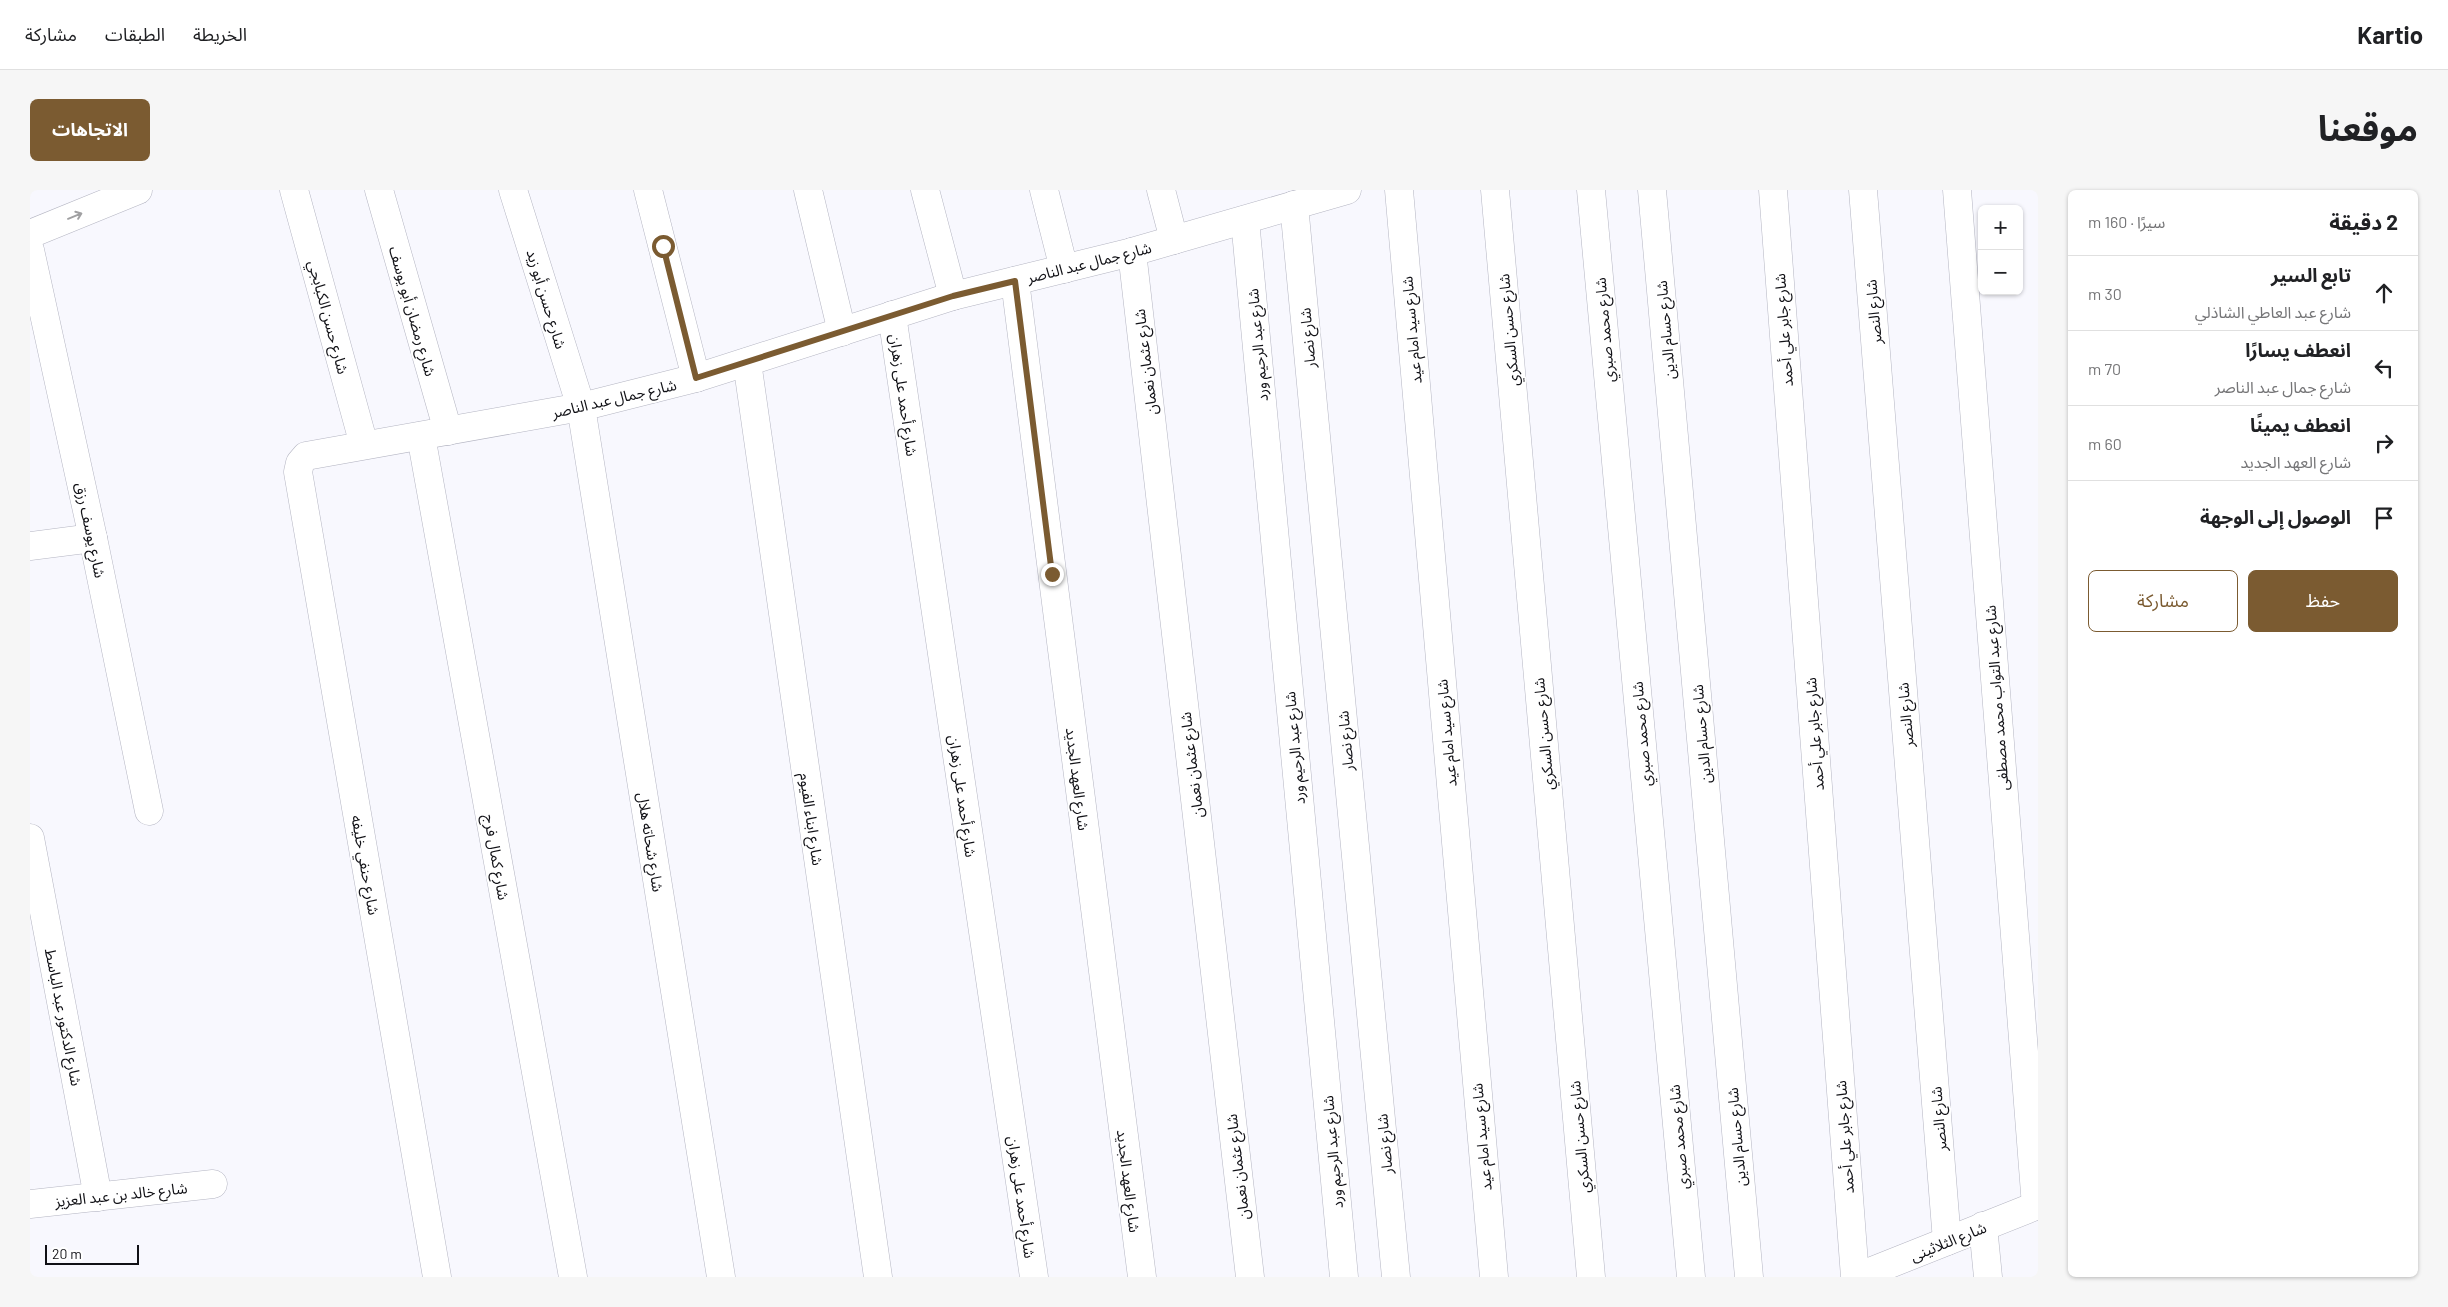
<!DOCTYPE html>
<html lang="ar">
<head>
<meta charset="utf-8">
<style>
  :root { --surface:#fff; --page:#f6f6f6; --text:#202124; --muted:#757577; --line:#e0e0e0; --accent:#7b5b31 }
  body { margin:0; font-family:Barlow,"Noto Sans Arabic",sans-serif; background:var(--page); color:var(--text); direction:rtl }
  .controls { position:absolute; right:15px; top:15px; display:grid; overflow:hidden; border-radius:8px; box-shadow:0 1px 4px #0004 }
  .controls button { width:45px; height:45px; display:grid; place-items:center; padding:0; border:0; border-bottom:1px solid var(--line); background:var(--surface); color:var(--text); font:25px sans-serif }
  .scale { position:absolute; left:15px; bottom:12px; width:94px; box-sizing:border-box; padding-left:5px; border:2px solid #111116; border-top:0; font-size:14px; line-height:18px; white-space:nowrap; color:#111116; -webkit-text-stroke:4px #fff; paint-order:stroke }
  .stop { position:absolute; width:15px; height:15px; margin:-11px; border:4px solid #7b5b31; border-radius:50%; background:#fff }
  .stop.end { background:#7b5b31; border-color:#fff; box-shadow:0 1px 5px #0008 }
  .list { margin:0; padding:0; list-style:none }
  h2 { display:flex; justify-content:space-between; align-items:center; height:65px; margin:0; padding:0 20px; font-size:21px }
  h2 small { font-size:16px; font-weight:400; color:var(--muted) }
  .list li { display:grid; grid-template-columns:32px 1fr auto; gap:15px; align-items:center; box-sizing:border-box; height:75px; padding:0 20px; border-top:1px solid var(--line) }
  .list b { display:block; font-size:19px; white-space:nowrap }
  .list p { margin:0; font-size:16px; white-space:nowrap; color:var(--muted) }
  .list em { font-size:16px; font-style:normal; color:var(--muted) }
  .actions { display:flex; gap:10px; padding:15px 20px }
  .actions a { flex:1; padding:11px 0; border:1px solid var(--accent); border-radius:8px; text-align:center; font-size:18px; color:var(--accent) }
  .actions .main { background:var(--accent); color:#fff }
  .icon { flex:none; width:28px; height:28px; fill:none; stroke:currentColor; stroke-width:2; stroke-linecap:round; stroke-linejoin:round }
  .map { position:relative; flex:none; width:2008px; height:1087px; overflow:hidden; direction:ltr; border-radius:8px }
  header { display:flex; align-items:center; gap:30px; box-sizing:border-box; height:70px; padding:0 25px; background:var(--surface); border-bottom:1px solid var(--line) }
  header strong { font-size:24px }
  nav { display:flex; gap:28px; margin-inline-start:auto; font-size:18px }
  .intro { display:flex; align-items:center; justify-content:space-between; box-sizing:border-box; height:120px; padding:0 30px }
  h1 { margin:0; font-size:35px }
  .button { padding:12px 22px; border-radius:8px; background:var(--accent); color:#fff; font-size:18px; font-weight:700 }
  main { display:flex; gap:30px; padding:0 30px }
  aside { flex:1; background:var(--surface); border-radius:8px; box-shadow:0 1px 4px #0004 }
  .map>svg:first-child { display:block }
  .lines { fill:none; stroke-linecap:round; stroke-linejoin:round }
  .minor-casing { stroke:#b4b5c2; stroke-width:29 }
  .major-casing { stroke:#b4b5c2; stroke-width:29 }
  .minor { stroke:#fff; stroke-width:28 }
  .major { stroke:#fff; stroke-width:28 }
  .oneway { stroke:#a0a0a2 }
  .route { stroke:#7b5b31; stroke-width:6 }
  .labels { text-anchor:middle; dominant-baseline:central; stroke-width:4; stroke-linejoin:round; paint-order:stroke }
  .street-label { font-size:15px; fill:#111116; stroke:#fff }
</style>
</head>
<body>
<header>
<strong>Kartio</strong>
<nav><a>الخريطة</a><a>الطبقات</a><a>مشاركة</a></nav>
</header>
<div class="intro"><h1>موقعنا</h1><a class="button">الاتجاهات</a></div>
<main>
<aside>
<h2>2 دقيقة<small>سيرًا · 160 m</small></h2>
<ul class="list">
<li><svg class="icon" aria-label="ahead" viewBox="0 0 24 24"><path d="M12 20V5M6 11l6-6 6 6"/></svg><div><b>تابع السير</b><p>شارع عبد العاطي الشاذلي</p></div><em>30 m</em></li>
<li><svg class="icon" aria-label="left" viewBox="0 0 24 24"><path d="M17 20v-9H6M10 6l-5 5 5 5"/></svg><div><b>انعطف يسارًا</b><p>شارع جمال عبد الناصر</p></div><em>70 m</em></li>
<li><svg class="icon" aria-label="right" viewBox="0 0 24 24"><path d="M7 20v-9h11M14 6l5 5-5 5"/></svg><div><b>انعطف يمينًا</b><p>شارع العهد الجديد</p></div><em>60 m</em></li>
<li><svg class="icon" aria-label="arrive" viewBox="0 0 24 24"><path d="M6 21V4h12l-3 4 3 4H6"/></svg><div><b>الوصول إلى الوجهة</b></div></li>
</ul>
<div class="actions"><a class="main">حفظ</a><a>مشاركة</a></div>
</aside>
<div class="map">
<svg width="2008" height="1087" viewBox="0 0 2008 1087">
  <rect width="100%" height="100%" fill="#f8f8fe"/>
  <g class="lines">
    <defs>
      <g id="minor">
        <polyline points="264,0 334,255"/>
        <polyline points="349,0 418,241"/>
        <polyline points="483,0 551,217 691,1087"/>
        <polyline points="618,0 666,188"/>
        <polyline points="778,0 812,142"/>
        <polyline points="895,0 923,106"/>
        <polyline points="1014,0 1034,79"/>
        <polyline points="1131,0 1144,50"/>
        <polyline points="1369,0 1464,1087"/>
        <polyline points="1465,0 1561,1087"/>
        <polyline points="1561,0 1661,1087"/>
        <polyline points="1622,0 1719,1087"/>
        <polyline points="1743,0 1825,1087"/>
        <polyline points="1833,0 1917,1051"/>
        <polyline points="1927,0 2006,1016"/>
        <polyline points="1264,15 1366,1087"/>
        <polyline points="1215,30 1314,1087"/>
        <polyline points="0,60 63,348 119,621"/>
        <polyline points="1102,62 1220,1087"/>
        <polyline points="985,91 1112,1087"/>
        <polyline points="862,125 1004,1087"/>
        <polyline points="717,172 848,1087"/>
        <polyline points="391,246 543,1087"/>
        <polyline points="0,356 63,348"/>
        <polyline points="0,648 68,1007"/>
        <polyline points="0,1014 183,994"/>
        <polyline points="1953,1036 1958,1087"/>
        <polyline points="407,1087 268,282 270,273 276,266 551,217 666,188 923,106 1102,62 1317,0"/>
        <polyline points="1827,1087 2008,1015"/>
      </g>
      <polyline id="major" points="0,44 108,0"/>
    </defs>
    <use href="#minor" class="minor-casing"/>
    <use href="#major" class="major-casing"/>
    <use href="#minor" class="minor"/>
    <use href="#major" class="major"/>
  </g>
  <defs><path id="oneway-shaft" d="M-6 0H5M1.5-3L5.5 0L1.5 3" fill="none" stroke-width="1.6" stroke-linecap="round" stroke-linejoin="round" transform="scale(1.25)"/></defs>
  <use class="oneway" href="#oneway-shaft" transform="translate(45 26) rotate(-22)"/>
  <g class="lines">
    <polyline class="route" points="633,56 666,188 923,106 985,91 1022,384"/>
  </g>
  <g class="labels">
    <g class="street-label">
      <text transform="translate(1059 72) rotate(-14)">شارع جمال عبد الناصر</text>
      <text transform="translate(517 109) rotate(73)">شارع حسن أبو زيد</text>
      <text transform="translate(383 121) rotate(74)">شارع رمضان أبو يوسف</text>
      <text transform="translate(1843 122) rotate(-95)">شارع النصر</text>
      <text transform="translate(299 127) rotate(75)">شارع حسن الكبابجي</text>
      <text transform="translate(1381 140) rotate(-95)">شارع سيد امام عيد</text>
      <text transform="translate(1478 140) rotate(-95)">شارع حسن السكري</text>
      <text transform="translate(1574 140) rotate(-95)">شارع محمد صبري</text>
      <text transform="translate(1635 140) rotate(-95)">شارع حسام الدين</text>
      <text transform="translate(1753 140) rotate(-94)">شارع جابر علي أحمد</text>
      <text transform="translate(1277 148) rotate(-95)">شارع نصار</text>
      <text transform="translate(1227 155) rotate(-95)">شارع عبد الرحيم ورد</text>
      <text transform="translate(1115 172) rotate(-97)">شارع عثمان نعمان</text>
      <text transform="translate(874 205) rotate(82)">شارع أحمد على زهران</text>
      <text transform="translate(584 208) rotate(-13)">شارع جمال عبد الناصر</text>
      <text transform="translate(61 340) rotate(78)">شارع يوسف رزق</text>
      <text transform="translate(1966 508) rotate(-94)">شارع عبد التواب محمد مصطفى</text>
      <text transform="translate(1875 525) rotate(-95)">شارع النصر</text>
      <text transform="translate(1416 543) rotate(-95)">شارع سيد امام عيد</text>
      <text transform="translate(1513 544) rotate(-95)">شارع حسن السكري</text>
      <text transform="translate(1611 544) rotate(-95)">شارع محمد صبري</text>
      <text transform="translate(1671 544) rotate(-95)">شارع حسام الدين</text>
      <text transform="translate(1784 544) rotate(-94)">شارع جابر علي أحمد</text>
      <text transform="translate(1315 551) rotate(-95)">شارع نصار</text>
      <text transform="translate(1264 558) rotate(-95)">شارع عبد الرحيم ورد</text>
      <text transform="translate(1161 575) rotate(-97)">شارع عثمان نعمان</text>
      <text transform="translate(1048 589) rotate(83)">شارع العهد الجديد</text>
      <text transform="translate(933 606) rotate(82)">شارع أحمد على زهران</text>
      <text transform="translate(782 629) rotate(82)">شارع ابناء الفيوم</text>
      <text transform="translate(621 652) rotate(81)">شارع شحاته هلال</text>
      <text transform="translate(467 667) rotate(80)">شارع كمال فرج</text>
      <text transform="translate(336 675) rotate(80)">شارع حنفي خليفه</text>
      <text transform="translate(34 827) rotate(79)">شارع الدكتور عبد الباسط</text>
      <text transform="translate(1908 929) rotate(-95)">شارع النصر</text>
      <text transform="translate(1451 947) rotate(-95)">شارع سيد امام عيد</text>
      <text transform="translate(1549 947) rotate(-95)">شارع حسن السكري</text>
      <text transform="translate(1648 947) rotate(-95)">شارع محمد صبري</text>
      <text transform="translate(1706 947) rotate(-95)">شارع حسام الدين</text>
      <text transform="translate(1814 947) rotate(-94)">شارع جابر علي أحمد</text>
      <text transform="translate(1354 954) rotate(-95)">شارع نصار</text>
      <text transform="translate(1302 962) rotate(-95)">شارع عبد الرحيم ورد</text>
      <text transform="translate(1207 977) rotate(-97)">شارع عثمان نعمان</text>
      <text transform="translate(1099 991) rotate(83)">شارع العهد الجديد</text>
      <text transform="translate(91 1004) rotate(-6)">شارع خالد بن عبد العزيز</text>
      <text transform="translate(992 1007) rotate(82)">شارع أحمد على زهران</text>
      <text transform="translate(1918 1051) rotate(-22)">شارع الثلاثينى</text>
    </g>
  </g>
</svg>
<div class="controls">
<button>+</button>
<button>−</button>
</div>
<div class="scale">20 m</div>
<div class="stop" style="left:633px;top:56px"></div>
<div class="stop end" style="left:1022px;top:384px"></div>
</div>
</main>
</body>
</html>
